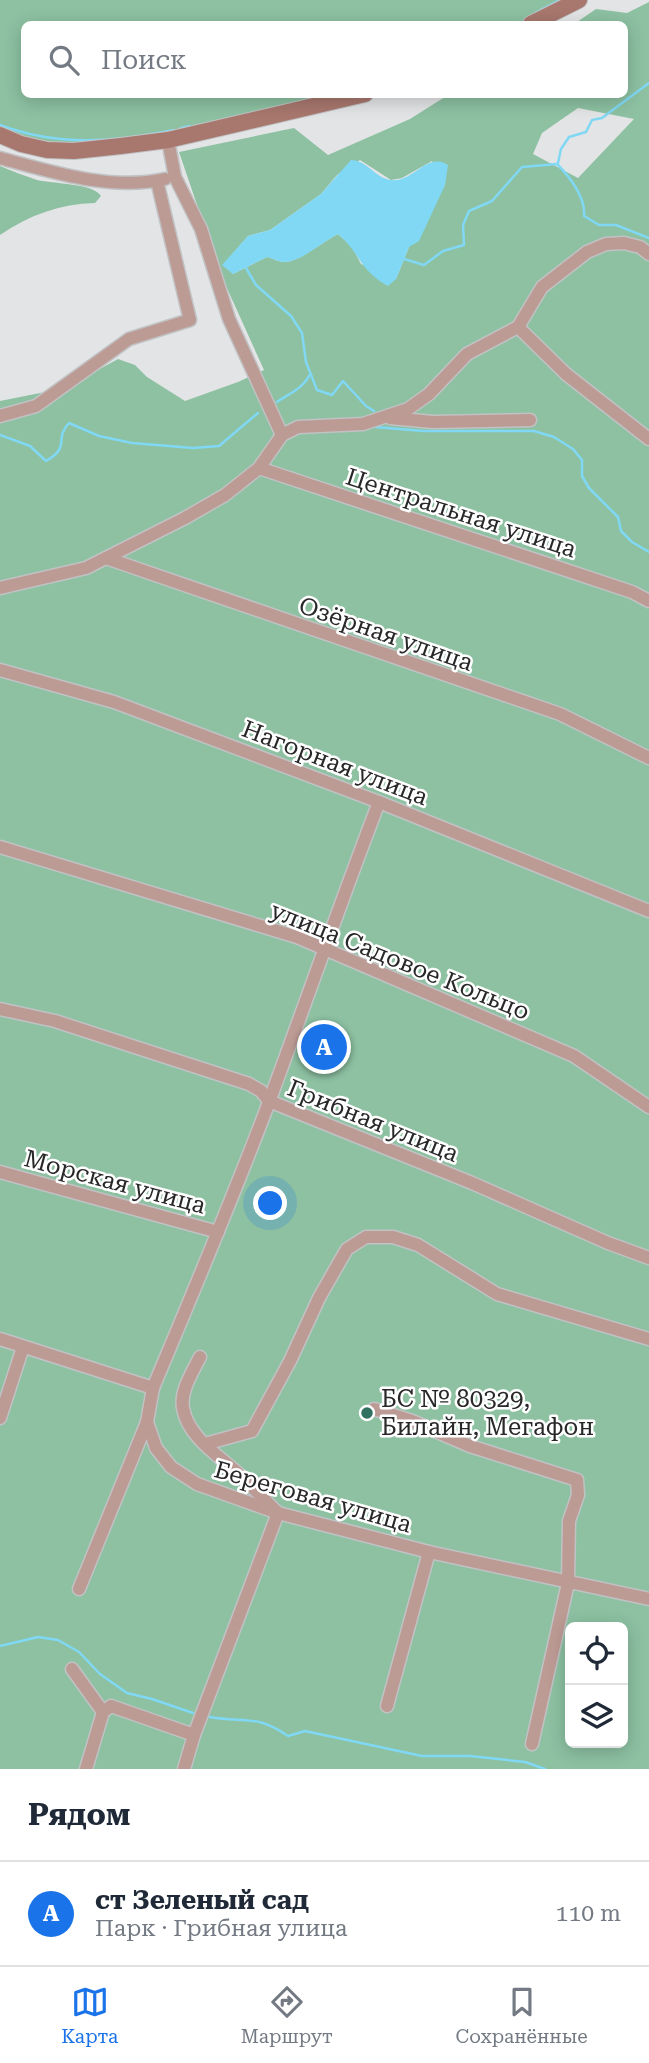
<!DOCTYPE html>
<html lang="ru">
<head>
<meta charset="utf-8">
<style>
  :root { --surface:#fff; --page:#f2f2f3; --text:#1f2937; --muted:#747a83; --line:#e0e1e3; --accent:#1a73e8 }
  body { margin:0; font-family:"Roboto Serif",serif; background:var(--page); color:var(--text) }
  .controls { position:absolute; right:21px; bottom:21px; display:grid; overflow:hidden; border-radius:10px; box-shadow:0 4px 18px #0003 }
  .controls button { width:63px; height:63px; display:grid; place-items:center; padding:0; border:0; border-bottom:2px solid var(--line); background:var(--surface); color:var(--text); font:35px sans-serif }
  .you { position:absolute; left:271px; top:1204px; width:24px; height:24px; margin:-18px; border:5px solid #fff; border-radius:50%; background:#1a73e8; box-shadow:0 0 0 10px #1a73e833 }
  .badge { display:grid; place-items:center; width:46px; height:46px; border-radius:50%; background:var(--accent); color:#fff; font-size:23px; font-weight:700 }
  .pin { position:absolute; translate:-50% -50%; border:4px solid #fff; box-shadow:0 2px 7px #0006 }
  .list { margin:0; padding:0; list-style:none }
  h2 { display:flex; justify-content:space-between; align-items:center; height:91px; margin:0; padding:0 28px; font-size:30px }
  h2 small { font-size:23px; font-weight:400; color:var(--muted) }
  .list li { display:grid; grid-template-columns:46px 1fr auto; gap:21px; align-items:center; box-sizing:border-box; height:105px; padding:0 28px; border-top:2px solid var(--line) }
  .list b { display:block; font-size:26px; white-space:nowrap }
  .list p { margin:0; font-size:23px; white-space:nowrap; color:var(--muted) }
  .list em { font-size:23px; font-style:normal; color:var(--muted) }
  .icon { flex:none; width:38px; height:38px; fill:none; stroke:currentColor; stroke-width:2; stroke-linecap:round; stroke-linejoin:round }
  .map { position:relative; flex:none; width:649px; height:1769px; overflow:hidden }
  .search { position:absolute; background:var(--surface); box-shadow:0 4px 18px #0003; left:21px; right:21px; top:21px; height:77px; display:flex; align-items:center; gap:18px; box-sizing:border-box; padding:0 24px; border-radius:10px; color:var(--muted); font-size:26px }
  .sheet { height:196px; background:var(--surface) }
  nav { display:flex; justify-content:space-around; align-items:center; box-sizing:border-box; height:98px; border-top:2px solid var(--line); background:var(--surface); font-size:19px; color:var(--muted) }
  nav a { display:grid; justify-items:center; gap:4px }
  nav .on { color:var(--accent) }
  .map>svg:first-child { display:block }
  .green { fill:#8dc1a2; fill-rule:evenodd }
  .water { fill:#80d8f4 }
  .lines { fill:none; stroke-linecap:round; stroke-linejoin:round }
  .stream { stroke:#80d8f4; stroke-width:2.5 }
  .street-casing { stroke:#c1c2c4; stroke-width:15 }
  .secondary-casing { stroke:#c1c2c4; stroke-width:18 }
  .street { stroke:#bd9b95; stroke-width:12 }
  .secondary { stroke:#a8776e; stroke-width:16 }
  .poi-dot { fill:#30715f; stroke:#fff; stroke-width:2.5 }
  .labels { text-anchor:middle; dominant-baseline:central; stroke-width:5; stroke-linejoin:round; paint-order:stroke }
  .street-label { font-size:24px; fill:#282829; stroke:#fff }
  .poi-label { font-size:24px; fill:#282829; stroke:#fff; text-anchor:start }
</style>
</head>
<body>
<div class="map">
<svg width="649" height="1769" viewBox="0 0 649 1769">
  <rect width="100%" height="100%" fill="#e3e4e6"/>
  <g class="green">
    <polygon points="0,0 571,0 521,24 24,24 24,94 323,95 276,111 97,150 0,134"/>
    <path d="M649,2V1769H0V401L65,388L118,359L135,365L147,377L185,401L238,382L264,370L221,275L179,152L294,128L328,155L410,119L448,95L624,94V24H574L596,9L627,13ZM578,108L634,119L578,178L533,154L542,133ZM360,160L391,180L402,178L432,161L445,185L409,247L396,279L361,264L352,247L338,234C323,241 299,263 283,262C279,262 272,258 267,257L233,274L223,265L248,236L270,230L321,194L337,175ZM570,1627H623V1743H570Z"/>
    <path d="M0,166C12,171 25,176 37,180C53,184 93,183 101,196L95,203C60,204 29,215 0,235Z"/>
  </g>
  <path class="water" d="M351,160C367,160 375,178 391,180C413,183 427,151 448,165L445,185L419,241L409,247L396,279L388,286C359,270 361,254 338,234C323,241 300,263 283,262C279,262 272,258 267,257L233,274L222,265L248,236L270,230L321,194Z"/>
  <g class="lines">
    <g class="stream">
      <polyline points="535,13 560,0"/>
      <polyline points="513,24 519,22"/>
      <path d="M0,125C58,147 113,142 174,130"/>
      <polyline points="181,128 190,126"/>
      <polyline points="558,163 561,149 569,137 586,132 592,120 602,118 649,83"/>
      <path d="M404,259L424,265L443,251L464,245L463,225L469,211L492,201L522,167L557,164C570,177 586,198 584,216L599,225H616L649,238"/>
      <polyline points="246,268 256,285 291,316 302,333 306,362 317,390 332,395 343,381 366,406 374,411"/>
      <path d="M277,402C291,392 300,391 310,375"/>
      <polyline points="375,427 423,431 534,431 554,437 573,449 582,460 582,476 589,488 618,517 621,531 632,542 649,552"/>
      <path d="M0,435L30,446L46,461C72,446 53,440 69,423L99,436L132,443L193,448L219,446L258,413"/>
      <polyline points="0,1646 38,1637 58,1640 79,1652 100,1674 127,1693 152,1699 193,1713"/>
      <path d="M210,1717C244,1723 257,1714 288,1736L305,1731L422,1756H470L525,1762L545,1769"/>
    </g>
    <defs>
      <g id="street">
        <polyline points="168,140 175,177 201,229 229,319 282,435"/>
        <path d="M0,158C53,172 110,191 165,179"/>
        <polyline points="518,327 566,374 649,439"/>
        <polyline points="0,416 36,406 129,339 190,320 157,181"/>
        <polyline points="390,418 433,422 530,420"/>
        <polyline points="259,468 632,592 649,601"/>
        <polyline points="106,558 560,714 649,758"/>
        <polyline points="0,588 86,568 185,518 225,495 259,468 282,435 298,427 363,424 408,409 429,394 467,354 518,327 542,287 587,252 606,244 624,243 640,247 649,254"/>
        <polyline points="0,670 114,702 379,802 649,911"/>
        <polyline points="0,847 297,937 574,1056 649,1107"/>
        <polyline points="0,1009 55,1021 249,1084 261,1091 269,1101 472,1183 608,1243 649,1258"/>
        <polyline points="0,1172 218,1232"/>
        <polyline points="0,1339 153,1388 147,1422 156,1448 171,1467 197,1484 278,1513 429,1552 649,1599"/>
        <path d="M153,1388C193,1293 233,1198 269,1102C306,1002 341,901 379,802"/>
        <polyline points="374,1409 412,1421 470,1446 577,1480 578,1495 569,1521 568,1583 532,1744"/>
        <polyline points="0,1418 23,1347"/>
        <polyline points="205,1444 252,1431 290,1361 319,1298 340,1261 347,1249 366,1237 393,1237 418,1245 497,1294 649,1339"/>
        <polyline points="79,1589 147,1422"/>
        <polyline points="72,1669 103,1712"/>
        <polyline points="387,1706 429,1552"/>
        <polyline points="86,1769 103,1712 111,1706 194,1735"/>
        <path d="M184,1769L194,1735L278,1513C266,1502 255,1489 243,1478C223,1458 188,1439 183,1408C180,1391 192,1373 200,1357"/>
      </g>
      <g id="secondary">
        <polyline points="531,24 579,0"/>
        <polyline points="0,135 21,144 47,150 74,151 121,146 168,140 365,94"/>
      </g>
    </defs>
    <use href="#street" class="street-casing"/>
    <use href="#secondary" class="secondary-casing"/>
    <use href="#street" class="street"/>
    <use href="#secondary" class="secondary"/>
  </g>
  <circle class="poi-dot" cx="367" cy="1413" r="7"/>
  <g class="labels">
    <g class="street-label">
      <text transform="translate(461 513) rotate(18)">Центральная улица</text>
      <text transform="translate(386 634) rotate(19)">Озёрная улица</text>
      <text transform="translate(335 763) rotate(21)">Нагорная улица</text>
      <text transform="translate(400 961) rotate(22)">улица Садовое Кольцо</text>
      <text transform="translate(373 1121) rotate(22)">Грибная улица</text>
      <text transform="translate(115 1182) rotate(15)">Морская улица</text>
      <text transform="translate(313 1497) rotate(16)">Береговая улица</text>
    </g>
    <g class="poi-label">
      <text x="381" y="1399">БС № 80329,<tspan x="381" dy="28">Билайн, Мегафон</tspan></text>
    </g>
  </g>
</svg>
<div class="controls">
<button><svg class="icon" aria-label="locate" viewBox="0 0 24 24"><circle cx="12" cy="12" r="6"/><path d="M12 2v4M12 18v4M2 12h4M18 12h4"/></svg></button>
<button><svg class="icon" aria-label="layers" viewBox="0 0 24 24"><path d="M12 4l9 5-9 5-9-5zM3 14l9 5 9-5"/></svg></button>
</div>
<div class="you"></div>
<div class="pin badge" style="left:324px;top:1047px">A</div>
<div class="search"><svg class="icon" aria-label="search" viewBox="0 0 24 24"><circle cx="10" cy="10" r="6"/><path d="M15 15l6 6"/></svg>Поиск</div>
</div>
<section class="sheet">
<h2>Рядом<small></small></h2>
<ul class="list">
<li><span class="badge">A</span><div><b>ст Зеленый сад</b><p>Парк · Грибная улица</p></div><em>110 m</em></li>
</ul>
</section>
<nav>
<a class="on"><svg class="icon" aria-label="map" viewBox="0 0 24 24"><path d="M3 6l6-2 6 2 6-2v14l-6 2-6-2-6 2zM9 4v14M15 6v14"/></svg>Карта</a>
<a><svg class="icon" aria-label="directions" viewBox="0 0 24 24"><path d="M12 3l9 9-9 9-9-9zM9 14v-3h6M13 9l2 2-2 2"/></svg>Маршрут</a>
<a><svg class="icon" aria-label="saved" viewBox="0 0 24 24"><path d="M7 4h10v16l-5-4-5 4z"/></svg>Сохранённые</a>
</nav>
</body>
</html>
